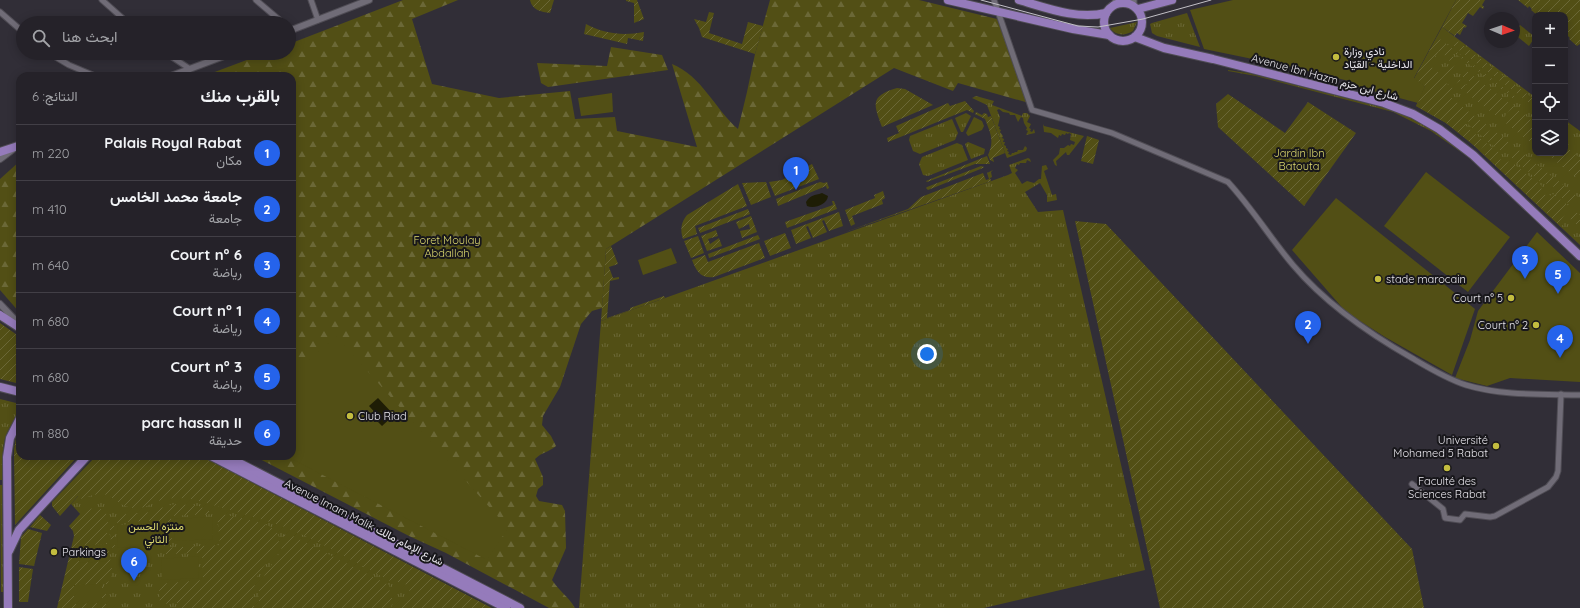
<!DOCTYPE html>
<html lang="ar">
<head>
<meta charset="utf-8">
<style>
  :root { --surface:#252229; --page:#2d2a31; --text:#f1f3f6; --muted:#a3a4a8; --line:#423f46; --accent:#2563eb }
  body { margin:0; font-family:Quicksand,Vazirmatn,sans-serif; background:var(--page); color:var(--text); direction:rtl }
  .controls { position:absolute; right:12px; top:12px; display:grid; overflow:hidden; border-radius:8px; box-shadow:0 2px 10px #0003 }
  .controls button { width:36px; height:36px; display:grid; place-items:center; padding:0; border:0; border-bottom:1px solid var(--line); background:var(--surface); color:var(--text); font:20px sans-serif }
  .compass { position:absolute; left:1484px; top:12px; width:36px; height:36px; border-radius:50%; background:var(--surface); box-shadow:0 2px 10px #0003; rotate:92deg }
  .you { position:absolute; left:927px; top:354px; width:14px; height:14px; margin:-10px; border:3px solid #fff; border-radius:50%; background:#1a73e8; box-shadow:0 0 0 6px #1a73e833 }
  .badge { display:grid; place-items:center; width:26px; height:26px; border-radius:50%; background:var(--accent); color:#fff; font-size:13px; font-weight:700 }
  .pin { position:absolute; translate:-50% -33px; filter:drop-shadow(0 1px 2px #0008) }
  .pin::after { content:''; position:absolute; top:21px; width:14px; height:12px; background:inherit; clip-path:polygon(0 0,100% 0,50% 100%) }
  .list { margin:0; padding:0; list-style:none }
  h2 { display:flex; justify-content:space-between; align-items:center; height:52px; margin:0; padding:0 16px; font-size:17px }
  h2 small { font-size:13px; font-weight:400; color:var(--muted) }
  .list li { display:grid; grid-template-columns:26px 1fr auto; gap:12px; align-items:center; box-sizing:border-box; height:56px; padding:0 16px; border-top:1px solid var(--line) }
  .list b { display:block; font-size:15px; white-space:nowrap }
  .list p { margin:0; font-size:13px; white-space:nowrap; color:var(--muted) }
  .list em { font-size:13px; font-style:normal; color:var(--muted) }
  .icon { flex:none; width:22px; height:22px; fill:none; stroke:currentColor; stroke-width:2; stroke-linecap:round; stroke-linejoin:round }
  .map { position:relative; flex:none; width:1580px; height:608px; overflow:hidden; direction:ltr }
  .search { position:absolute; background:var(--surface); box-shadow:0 2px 10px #0003; left:16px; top:16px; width:280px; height:44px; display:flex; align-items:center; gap:10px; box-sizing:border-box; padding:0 14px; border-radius:22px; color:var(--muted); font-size:15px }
  .panel { position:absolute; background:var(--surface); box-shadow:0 2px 10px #0003; left:16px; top:72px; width:280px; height:388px; border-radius:12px; direction:rtl }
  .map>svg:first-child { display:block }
  .grass { fill:url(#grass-tufts) }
  .forest { fill:url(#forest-firs) }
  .garden { fill:url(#garden-furrows) }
  .pitch { fill:#524f15 }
  .water { fill:#1e1d05 }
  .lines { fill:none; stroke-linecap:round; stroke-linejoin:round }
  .minor-casing { stroke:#4f4c54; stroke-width:7 }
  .tertiary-casing { stroke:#4f4c54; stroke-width:8 }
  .secondary-casing { stroke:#4f4c54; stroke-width:9 }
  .primary-casing { stroke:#4f4c54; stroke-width:10 }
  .minor { stroke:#706c77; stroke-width:5 }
  .tertiary { stroke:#706c77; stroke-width:6 }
  .secondary { stroke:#706c77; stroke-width:7 }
  .primary { stroke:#957bbb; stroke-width:8 }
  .tram { stroke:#c2c0c6; stroke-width:1 }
  .poi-dot { fill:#c3bd3f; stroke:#18171b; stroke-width:1.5 }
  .labels { text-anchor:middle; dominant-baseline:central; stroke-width:4; stroke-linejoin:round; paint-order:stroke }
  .poi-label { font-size:11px; fill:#e9e7ed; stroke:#18171b; text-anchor:start }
  .street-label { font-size:11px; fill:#e9e7ed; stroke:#18171b }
  .park-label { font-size:11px; fill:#dcd86e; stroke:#18171b }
</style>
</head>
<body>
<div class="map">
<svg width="1580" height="608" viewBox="0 0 1580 608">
  <defs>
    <pattern id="grass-tufts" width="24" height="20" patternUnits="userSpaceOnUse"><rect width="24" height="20" fill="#524f15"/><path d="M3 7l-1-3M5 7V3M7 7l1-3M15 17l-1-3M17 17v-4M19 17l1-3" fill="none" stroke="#6b6837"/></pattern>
    <pattern id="forest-firs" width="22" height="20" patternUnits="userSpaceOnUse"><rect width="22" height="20" fill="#524f15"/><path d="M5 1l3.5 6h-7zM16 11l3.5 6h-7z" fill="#6b6837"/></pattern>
    <pattern id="garden-furrows" width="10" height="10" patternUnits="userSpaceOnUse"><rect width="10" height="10" fill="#524f15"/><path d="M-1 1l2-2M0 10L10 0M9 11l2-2" fill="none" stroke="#6b6837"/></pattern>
  </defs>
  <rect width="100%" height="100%" fill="#312e37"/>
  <g class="grass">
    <polygon points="1187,13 1200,47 1157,36 1152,33 1150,24 1152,23"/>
    <path d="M1137,22L1133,31C1125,36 1116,36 1110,28Z"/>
    <polygon points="1520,25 1535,37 1529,46 1514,34"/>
    <polygon points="1442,27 1535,97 1535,153 1565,153 1565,120 1580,131 1580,245 1469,141 1446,123 1416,106 1425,86 1414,79"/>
    <path d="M1228,70L1247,73L1389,109C1419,120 1444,135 1468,157L1431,131L1393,112L1256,76L1228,71Z"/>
    <polygon points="976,96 994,101 992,105 1022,116 1023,113 1027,113 1030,116 1027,122 1031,124 1029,128 1031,129 1030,131 1032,132 1034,129 1035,133 1026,135 1028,131 1026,130 1027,128 1024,123 1023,118 1021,117 1018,122 1015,115 1010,115 1009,113 1003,112 999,109 997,110 1000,117 998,126 1000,127 999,129 1001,130 1000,132 1003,136 1002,138 1004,139 1003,142 1005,142 1004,145 1006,146 1006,148 1008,149 1007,151 1009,152 1008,154 1011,155 1012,153 1014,153 1015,152 1017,152 1018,150 1023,150 1025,146 1027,148 1026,151 1007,158 987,105 972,98"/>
    <polygon points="966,113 971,116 963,132 961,132 955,118"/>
    <polygon points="974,117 982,121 984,126 982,130 968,136 966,133"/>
    <polygon points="952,119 958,133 955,140 920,154 913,151 909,140 910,136"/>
    <polygon points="1043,124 1044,126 1084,136 1069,155 1067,155 1066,152 1056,161 1057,166 1055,165 1053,160 1059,154 1060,148 1064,148 1068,145 1070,146 1071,144 1074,145 1075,142 1070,140 1071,134 1069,133 1068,134 1066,133 1065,135 1062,134 1061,136 1059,135 1058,138 1051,133 1044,132"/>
    <polygon points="968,142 985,149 984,154 971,159 965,144"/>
    <polygon points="957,143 962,145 968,160 928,176 923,175 919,164 922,157"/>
    <polygon points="1028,158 1030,159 1031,162 1027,160 1026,163 1020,163 1019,165 1017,164 1015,168 1018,170 1015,173 1022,184 1027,181 1034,183 1039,179 1041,179 1042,166 1046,165 1048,169 1044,171 1052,195 1056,194 1057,200 1047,202 1047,195 1040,183 1025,192 1038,212 1063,210 1145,570 984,608 579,608 601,321 1008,175 1012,173 1009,165"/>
    <path d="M0,399L20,404C20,415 10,424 6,435C1,449 3,465 2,480H0Z"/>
    <polygon points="114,456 180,456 474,608 60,608 82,516 71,504"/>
    <polygon points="0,485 2,485 3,592 1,592"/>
  </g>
  <g class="forest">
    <path d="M403,0H458L412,19L432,84L499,98L570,91L575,119L615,117L617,131L697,147L672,64C702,76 714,108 738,129L747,92L755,54L770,0H919L997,19L1029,103L958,83L953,91L894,68L606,249L602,308L592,311L581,324L560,387L543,416L542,425L551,436L556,446C549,452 542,452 535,459L543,477V485L538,489L536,496L539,501L562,505L565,511L566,548L552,580C559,591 568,596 575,608H549L446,553L409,536L254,456H292V76H204L265,53H289V44Z"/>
    <polygon points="611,47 662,55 668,70 548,87 541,83 537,63 607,66"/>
    <polygon points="20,161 20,313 0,290 0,179"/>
  </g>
  <g class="garden">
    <path d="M530,0H554L550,13C541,12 532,10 530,0Z"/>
    <polygon points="626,0 637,0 644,19 634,23 634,3 626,1"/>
    <polygon points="1456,0 1485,0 1482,5 1484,7 1483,9 1480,7 1473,16 1468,13 1462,23 1467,26 1465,28 1464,27 1460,35 1457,33 1455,36 1442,27"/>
    <polygon points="1518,0 1580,0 1580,44 1577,46 1569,39 1570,38 1567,35 1565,36 1565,15 1537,15 1531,10 1532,9 1529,6 1528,8"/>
    <polygon points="709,12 714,13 709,33 742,44 748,22 763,26 755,54 702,37 699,28 694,19 706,22"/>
    <path d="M586,24C605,34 623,36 644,32L643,41L628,38L627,44L584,34Z"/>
    <polygon points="1437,37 1516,97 1514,99 1452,51 1447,57 1439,51 1429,65 1441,75 1451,62 1448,59 1451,55 1458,60 1443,81 1454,89 1449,96 1469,112 1465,120 1466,126 1482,140 1477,148 1446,123 1416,106 1425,86 1414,79"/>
    <polygon points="1455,39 1535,100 1535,107 1451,44"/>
    <polygon points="1467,71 1510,104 1499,118 1456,85 1460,79 1461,83 1463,85 1466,85 1469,82 1469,79 1466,77 1462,77"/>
    <path d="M897,88L905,89L933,105L882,127C874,105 869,96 897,88Z"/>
    <polygon points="1228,94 1285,133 1308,102 1356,133 1304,206 1218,127 1216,104"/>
    <polygon points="965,101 974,111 973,113 967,110 888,142 887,138 899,133 896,126 948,103 950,106"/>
    <polygon points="1513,106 1535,123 1535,146 1502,120"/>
    <path d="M976,112L982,115L984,113L987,114L988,117L991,116L1005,153L993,158L994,162L990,160L988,155C995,141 990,132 985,119L975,114Z"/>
    <polygon points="1472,114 1491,128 1484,138 1468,124 1469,118"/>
    <polygon points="1495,131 1512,145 1508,150 1501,151 1487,141"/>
    <polygon points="1087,136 1099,140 1093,164 1081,161"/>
    <polygon points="1486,143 1500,153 1499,157 1502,162 1506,163 1510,161 1542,186 1541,190 1543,194 1549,196 1553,194 1570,207 1558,224 1480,151"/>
    <polygon points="1565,146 1580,158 1580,180 1545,153 1565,153"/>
    <polygon points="1515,147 1531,160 1525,169 1512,159 1511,152"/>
    <polygon points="987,156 990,164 975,164 927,182 926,181"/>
    <polygon points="1535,163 1554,178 1551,183 1544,184 1528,172"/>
    <polygon points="812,164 819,179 775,196 769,182 782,180"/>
    <polygon points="981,166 984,167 983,168 928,190 926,188 927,187"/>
    <polygon points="993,170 991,172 992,177 990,178 991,181 843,233 908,209 921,197 983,173 986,180 989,179 987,173"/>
    <polygon points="1557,180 1578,197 1572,206 1554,192 1553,184"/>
    <polygon points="766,182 771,197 751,205 742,183"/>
    <polygon points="820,182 824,183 827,182 829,188 827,189 826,186 778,206 776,199"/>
    <path d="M738,184L747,206L695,226L697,234L683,239C680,230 681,222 687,215Z"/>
    <polygon points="883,191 885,198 882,200 883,204 852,216 855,224 851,226 845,210 875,198 874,195"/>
    <polygon points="832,201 834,201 837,209 787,228 785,222 833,205"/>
    <polygon points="748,209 750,214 700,233 698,228"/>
    <polygon points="1572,209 1580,215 1580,227 1569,218 1561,227 1559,225"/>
    <polygon points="839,212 843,226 829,231 824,220 822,221 827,232 813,238 808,226 806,227 811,238 796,244 791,230"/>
    <polygon points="751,216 757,232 742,238 740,231 750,229 749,224 739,229 736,222"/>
    <polygon points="1075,221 1106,224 1412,549 1424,608 1160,608"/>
    <polygon points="716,230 718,236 708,239 710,244 719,238 722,246 707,251 701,236"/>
    <polygon points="785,233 791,248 770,256 764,241"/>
    <polygon points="758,235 760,239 709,258 708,254"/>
    <polygon points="698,236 704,253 691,258 684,241"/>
    <path d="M759,243L765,258L714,277C701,279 696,271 692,260L705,255L708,262Z"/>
    <polygon points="611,246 618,264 609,267 613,278 619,277 619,279 610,281 607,318 630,310 630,308 664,296 665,298 601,321 606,249"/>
    <polygon points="0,323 20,337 20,384 0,379"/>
    <polygon points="20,429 20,456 78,456 15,525 14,449 16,438"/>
    <path d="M96,456H201L492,608H399L401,602L407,600L410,594C409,582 402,582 392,582L314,540L280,525L196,500C185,498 174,497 162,500C152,502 144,510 133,508C109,504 114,485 82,499L78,496L60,516L52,506V502Z"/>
    <path d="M178,504L199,506L215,514L171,516L172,545L160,546L158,520L114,523L115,551H113C110,536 104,517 126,514C132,513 139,514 145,513C157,511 165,505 178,504Z"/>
    <path d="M93,508C116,508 105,529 107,544L78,546L107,561L106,547H108L112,569V575L107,584L74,585V603H102V587H106V608H57L74,536L73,531L69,526L80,514Z"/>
    <path d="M217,513C234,517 253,519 269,526C295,539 263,562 257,577C253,587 253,598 254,608H179L178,603L160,604L159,584L203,580L202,553L164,554V548L220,545Z"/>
    <polygon points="40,515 51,525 47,531 30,527"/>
    <polygon points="28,529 42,533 34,566 19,564 21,537"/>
    <path d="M289,534L389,585L390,595L393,600L391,608H260C252,571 284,564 284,535Z"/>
    <polygon points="19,567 33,569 28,602 19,602"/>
  </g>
  <g class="pitch">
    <polygon points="1233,0 1456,0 1414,78 1425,86 1418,103 1358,87 1354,85 1353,82 1287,66 1204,49 1190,10"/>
    <polygon points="612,93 613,112 581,116 578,98"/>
    <polygon points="1426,172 1510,237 1468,292 1384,226"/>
    <polygon points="1336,198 1475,309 1452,375 1385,337 1346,312 1292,250"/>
    <polygon points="1537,232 1580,273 1580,382 1510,378 1487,386 1455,378 1470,340 1478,311"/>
    <polygon points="671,248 677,263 643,275 638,260"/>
    <polygon points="336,336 508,528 487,560 286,456 292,456 292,375"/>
    <polygon points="212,517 213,539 175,541 174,519"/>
    <polygon points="154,523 155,545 118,548 117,525"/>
    <polygon points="106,544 107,561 79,563 78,546"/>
    <polygon points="198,556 199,578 162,580 161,559"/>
    <polygon points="102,584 102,603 74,604 74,585"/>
  </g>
  <g class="water">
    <path d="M822,193L828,196C827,205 814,209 807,206L806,202C811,194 814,196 822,193Z"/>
    <polygon points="378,398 394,415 382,426 378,422 381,419 369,406"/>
  </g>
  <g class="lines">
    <defs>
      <g id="minor">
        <polyline points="102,0 128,23"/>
        <polyline points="256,0 283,23"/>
        <polyline points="311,0 318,20"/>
        <path d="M994,0L1032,110L1112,133L1228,182C1252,208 1271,239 1293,265C1326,304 1368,333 1412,358C1429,368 1447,379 1466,385C1502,396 1543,394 1580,395"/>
        <polyline points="0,12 23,32"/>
        <polyline points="49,53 69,65 95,76"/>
        <polyline points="166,53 190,69"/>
        <polyline points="1412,484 1443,509 1445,518 1460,520 1465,514 1490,517 1495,516 1548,487 1556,477 1558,471 1561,394"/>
      </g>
      <g id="tertiary">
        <polyline points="289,31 369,0"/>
        <polyline points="171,76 232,53"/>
        <polyline points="0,159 12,150"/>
        <polyline points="0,304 20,325"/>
      </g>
      <g id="secondary">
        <polyline points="1133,0 1133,5"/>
        <polyline points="1115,4 1117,0"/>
      </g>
      <g id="primary">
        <polyline points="948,0 1073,29 1109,35"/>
        <path d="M1019,0C1047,8 1077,20 1106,13"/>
        <circle cx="1123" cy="22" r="19"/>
        <polyline points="1138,9 1172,0"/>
        <polyline points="1135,37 1164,48 1213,59 1384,103 1413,114 1439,129 1473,155 1580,256"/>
        <polyline points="0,152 18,146"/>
        <polyline points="0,315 20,328"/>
        <polyline points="0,387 20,392"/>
        <polyline points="211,456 506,608"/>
        <polyline points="226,456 520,608"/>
        <polyline points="9,551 19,530 87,456"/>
        <polyline points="8,608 7,457 10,438 20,418"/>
      </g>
    </defs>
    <use href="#minor" class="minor-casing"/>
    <use href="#tertiary" class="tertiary-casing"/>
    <use href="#secondary" class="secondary-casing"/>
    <use href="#primary" class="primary-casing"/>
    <use href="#minor" class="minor"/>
    <use href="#tertiary" class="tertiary"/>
    <use href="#secondary" class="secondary"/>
    <use href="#primary" class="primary"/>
    <polyline class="tram" points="981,0 1078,26 1098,27 1143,19 1211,0"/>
  </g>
  <g class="poi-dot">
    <circle cx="1336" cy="57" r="4"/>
    <circle cx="1378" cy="279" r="4"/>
    <circle cx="1511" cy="298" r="4"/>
    <circle cx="1536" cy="325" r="4"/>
    <circle cx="350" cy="416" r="4"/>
    <circle cx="1496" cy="446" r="4"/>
    <circle cx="1447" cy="468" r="4"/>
    <circle cx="54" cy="552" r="4"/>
  </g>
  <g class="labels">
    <g class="poi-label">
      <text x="1344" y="51">نادي وزارة<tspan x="1344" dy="13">الداخلية - القيّاد</tspan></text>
      <text x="1386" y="279">stade marocain</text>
      <text x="1503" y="298" text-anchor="end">Court n° 5</text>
      <text x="1528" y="325" text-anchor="end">Court n° 2</text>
      <text x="358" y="416">Club Riad</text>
      <text x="1488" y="440" text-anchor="end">Université<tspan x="1488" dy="13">Mohamed 5 Rabat</tspan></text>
      <text x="1447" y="481" text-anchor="middle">Faculté des<tspan x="1447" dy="13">Sciences Rabat</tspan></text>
      <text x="62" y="552">Parkings</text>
    </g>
    <g class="street-label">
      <text transform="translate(1325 77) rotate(15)">Avenue Ibn Hazm شارع ابن حزم</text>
      <text transform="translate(364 522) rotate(27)">Avenue Imam Malik شارع الإمام مالك</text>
    </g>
    <g class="park-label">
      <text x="1299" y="153">Jardin Ibn<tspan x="1299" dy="13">Batouta</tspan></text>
      <text x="447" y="240">Foret Moulay<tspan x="447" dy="13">Abdallah</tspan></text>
      <text x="156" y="526">منتزه الحسن<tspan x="156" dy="13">الثاني</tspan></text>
    </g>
  </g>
</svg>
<div class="controls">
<button>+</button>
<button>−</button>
<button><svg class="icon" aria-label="locate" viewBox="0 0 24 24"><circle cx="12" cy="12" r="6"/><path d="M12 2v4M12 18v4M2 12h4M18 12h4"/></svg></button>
<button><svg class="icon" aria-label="layers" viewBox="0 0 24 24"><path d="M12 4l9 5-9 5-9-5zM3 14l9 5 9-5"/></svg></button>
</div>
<svg class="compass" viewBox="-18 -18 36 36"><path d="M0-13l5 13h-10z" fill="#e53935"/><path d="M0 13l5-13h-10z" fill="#a3a4a8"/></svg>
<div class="you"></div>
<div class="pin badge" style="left:796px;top:190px">1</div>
<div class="pin badge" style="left:1308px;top:344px">2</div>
<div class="pin badge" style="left:1525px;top:279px">3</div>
<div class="pin badge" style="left:1560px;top:358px">4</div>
<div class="pin badge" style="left:1558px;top:294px">5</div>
<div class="pin badge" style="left:134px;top:581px">6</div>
<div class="search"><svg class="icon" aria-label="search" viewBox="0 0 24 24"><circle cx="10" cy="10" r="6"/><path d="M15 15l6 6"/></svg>ابحث هنا</div>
<section class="panel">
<h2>بالقرب منك<small>النتائج: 6</small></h2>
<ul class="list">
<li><span class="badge">1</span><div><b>Palais Royal Rabat</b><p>مكان</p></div><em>220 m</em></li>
<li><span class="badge">2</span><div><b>جامعة محمد الخامس</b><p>جامعة</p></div><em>410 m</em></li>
<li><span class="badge">3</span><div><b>Court n° 6</b><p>رياضة</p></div><em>640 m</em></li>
<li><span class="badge">4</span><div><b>Court n° 1</b><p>رياضة</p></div><em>680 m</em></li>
<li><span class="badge">5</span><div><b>Court n° 3</b><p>رياضة</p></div><em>680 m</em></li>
<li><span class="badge">6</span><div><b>parc hassan II</b><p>حديقة</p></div><em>880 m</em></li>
</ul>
</section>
</div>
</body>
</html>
